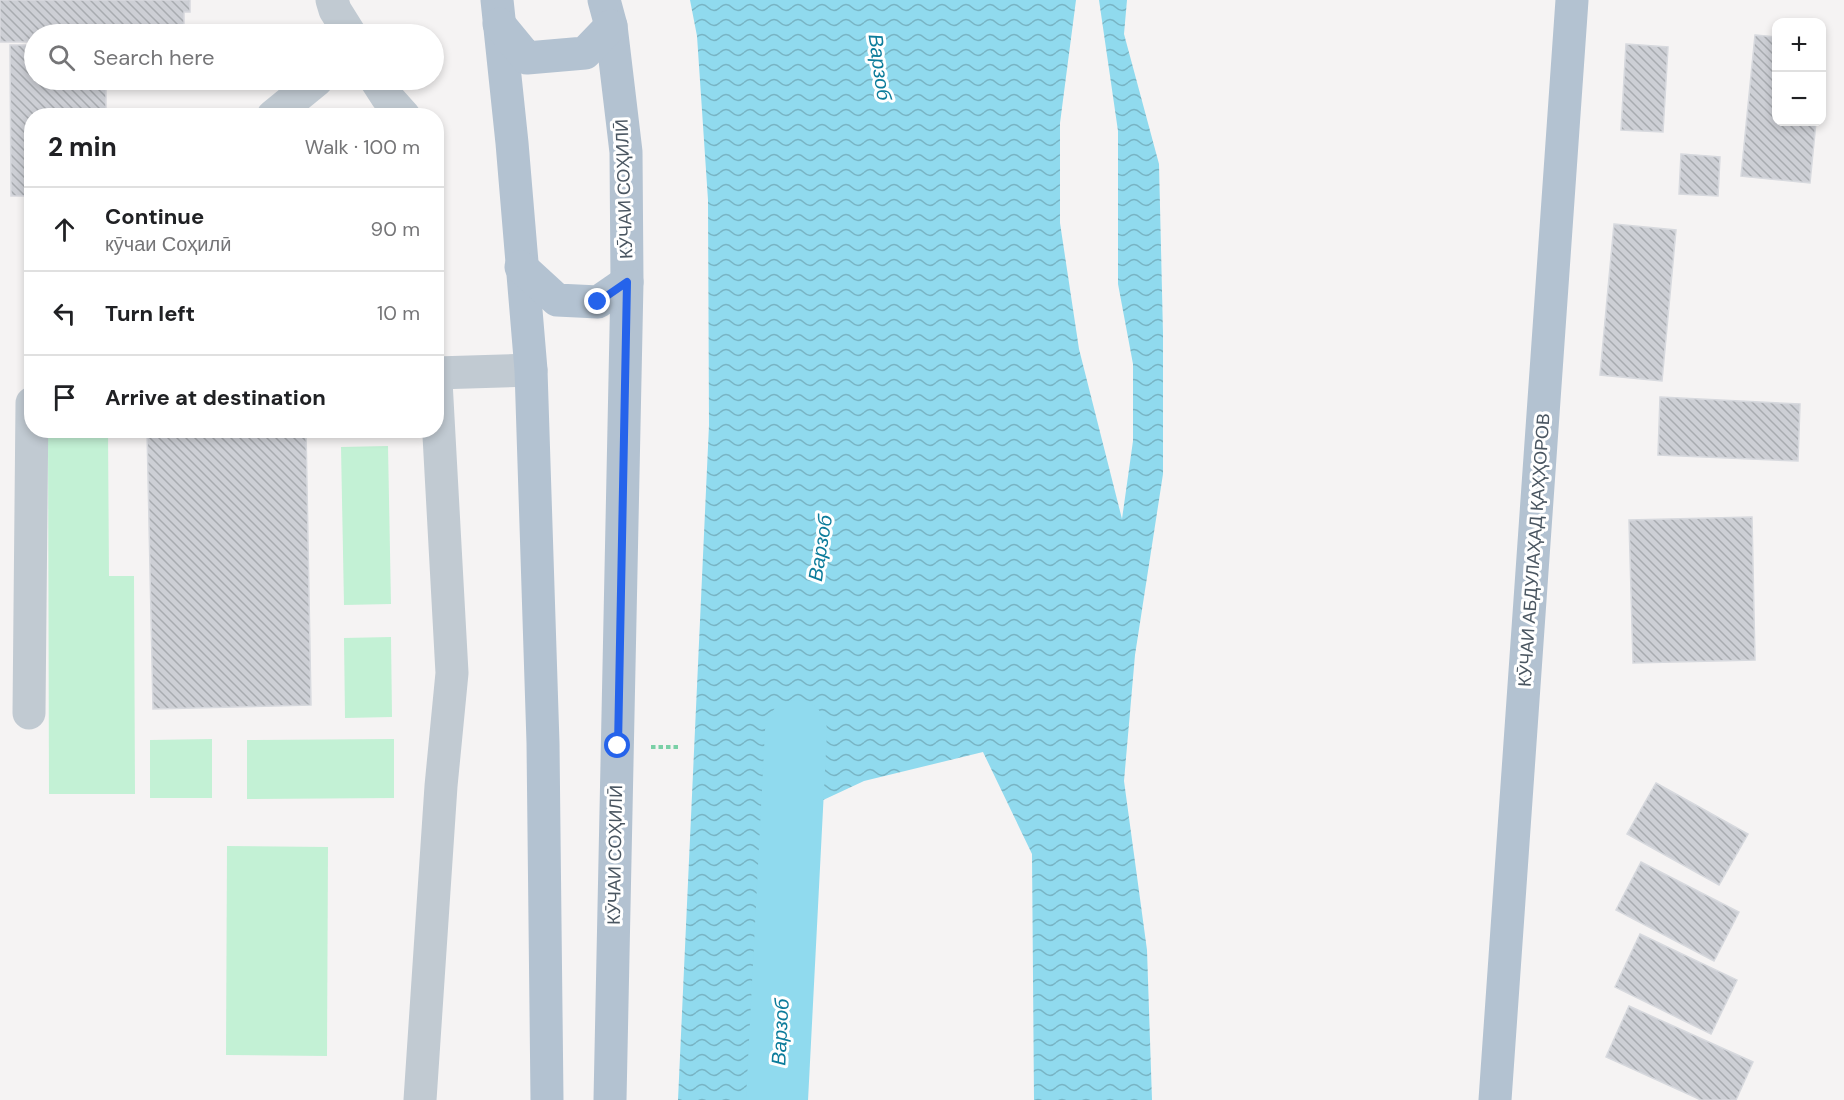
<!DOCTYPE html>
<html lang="en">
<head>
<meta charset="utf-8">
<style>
  :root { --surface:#fff; --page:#f2f2f2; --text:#202124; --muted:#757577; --line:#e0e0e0 }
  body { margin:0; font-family:"DM Sans",sans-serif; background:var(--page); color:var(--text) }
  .controls { position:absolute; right:18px; top:18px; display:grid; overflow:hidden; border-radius:12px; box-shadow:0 3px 9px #0003 }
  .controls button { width:54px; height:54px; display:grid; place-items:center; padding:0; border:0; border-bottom:2px solid var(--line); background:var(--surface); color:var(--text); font:30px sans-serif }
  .stop { position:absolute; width:18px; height:18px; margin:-14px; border:4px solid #2563eb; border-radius:50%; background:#fff }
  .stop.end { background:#2563eb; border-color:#fff; box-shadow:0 2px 6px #0008 }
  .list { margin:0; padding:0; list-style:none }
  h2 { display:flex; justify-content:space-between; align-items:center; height:78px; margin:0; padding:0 24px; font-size:26px }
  h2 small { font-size:20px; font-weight:400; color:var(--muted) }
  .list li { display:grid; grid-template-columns:39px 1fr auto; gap:18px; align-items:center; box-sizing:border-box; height:84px; padding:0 24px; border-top:2px solid var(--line) }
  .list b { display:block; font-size:22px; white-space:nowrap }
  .list p { margin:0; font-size:20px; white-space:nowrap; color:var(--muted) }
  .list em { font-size:20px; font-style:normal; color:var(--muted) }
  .icon { flex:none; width:33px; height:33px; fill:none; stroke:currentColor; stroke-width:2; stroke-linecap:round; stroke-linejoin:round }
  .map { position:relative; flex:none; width:1844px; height:1100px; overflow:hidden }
  .search { position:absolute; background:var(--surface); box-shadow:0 3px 9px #0003; left:24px; top:24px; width:420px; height:66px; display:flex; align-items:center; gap:15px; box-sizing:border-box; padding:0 21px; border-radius:33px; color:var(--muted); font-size:22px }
  .panel { position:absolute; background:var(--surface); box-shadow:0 3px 9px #0003; left:24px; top:108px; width:420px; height:330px; border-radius:24px }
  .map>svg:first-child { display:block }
  .green { fill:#c3f1d5 }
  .water { fill:url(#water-waves) }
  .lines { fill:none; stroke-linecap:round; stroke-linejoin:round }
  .river { stroke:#90daee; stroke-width:62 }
  .building { fill:url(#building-back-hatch); stroke:#d7d9de; stroke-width:1.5 }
  .path { stroke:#7ad0a6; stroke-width:4; stroke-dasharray:4.5 3; stroke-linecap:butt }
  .minor { stroke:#c1cad2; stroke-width:33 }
  .major { stroke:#b3c2d1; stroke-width:33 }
  .route { stroke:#2563eb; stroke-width:8 }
  .labels { text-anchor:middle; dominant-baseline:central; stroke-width:6; stroke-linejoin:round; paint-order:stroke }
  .street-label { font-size:18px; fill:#4a5661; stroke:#fff }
  .water-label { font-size:20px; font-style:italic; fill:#0c7c9b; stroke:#fff }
</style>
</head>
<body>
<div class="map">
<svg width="1844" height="1100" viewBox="0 0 1844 1100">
  <defs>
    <pattern id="water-waves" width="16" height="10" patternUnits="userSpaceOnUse" patternTransform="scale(1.5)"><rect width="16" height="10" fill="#90daee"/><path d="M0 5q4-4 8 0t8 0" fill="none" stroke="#78b4c4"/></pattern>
    <pattern id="building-back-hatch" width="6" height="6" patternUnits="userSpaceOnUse" patternTransform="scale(1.5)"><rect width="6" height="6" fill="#cdcfd5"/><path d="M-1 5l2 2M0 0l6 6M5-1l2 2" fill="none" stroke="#a8abb0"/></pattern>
  </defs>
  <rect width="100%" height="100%" fill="#f5f3f3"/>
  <g class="green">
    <polygon points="48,431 108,431 109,576 134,576 135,794 49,794"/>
    <polygon points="388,446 391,604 344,605 341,447"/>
    <polygon points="391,637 392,717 345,718 344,638"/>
    <polygon points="212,739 212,798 150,798 150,740"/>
    <polygon points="394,739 394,798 247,799 247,740"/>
    <polygon points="227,846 328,847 327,1056 226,1055"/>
  </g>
  <polygon class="water" points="690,0 1076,0 1060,123 1060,223 1079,349 1122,519 1133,441 1133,364 1118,284 1118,131 1099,0 1127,0 1124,34 1159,164 1163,333 1163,474 1135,655 1124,781 1147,950 1152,1100 1034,1100 1032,854 983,752 864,781 761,829 775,911 792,1100 678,1100 709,425 708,200 697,36"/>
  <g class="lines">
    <polyline class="river" points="777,1100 796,731"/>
  </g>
  <g class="building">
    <polygon points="0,0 190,0 190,12 184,12 184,34 34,34 34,42 0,42"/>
    <polygon points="1755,35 1776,37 1776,122 1816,122 1810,183 1741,176"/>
    <polygon points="1626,44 1668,47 1663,132 1621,130"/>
    <polygon points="10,45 34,45 34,80 106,80 106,116 32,116 32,196 11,196"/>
    <polygon points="1681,154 1720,157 1718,196 1679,194"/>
    <polygon points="1614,224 1676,230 1662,381 1600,375"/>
    <polygon points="1660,397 1800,404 1798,461 1658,455"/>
    <polygon points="147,430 306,430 311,705 153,709"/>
    <polygon points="1752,517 1755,660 1633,663 1629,520"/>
    <polygon points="1656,783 1748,834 1719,885 1627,834"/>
    <polygon points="1641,862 1739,912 1714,961 1616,910"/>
    <polygon points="1640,934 1737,980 1711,1034 1615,987"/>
    <polygon points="1629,1006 1753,1062 1736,1100 1701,1100 1606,1057"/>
  </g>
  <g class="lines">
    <polyline class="path" points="651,747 681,747"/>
    <g class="minor">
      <polyline points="332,0 335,10 350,34"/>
      <polyline points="376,80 387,97 404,116"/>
      <polyline points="273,116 317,80"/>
      <polyline points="436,373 531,370"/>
      <polyline points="29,713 32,403"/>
      <polyline points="420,1100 441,786 452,673 436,381"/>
    </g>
    <g class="major">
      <polyline points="497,0 512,143 531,370 543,743 547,1100"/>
      <polyline points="604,0 611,26 626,152 627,282 610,1100"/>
      <polyline points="499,24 527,58 585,53 611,26"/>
      <polyline points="521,267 557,300 598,302 627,282"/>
      <polyline points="1495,1100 1572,0"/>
    </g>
  </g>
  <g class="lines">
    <polyline class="route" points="598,302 627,282 618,746"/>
  </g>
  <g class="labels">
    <g class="street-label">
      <text transform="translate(624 189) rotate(-92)">КӮЧАИ СОҲИЛӢ</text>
      <text transform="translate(1534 550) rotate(-86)">КӮЧАИ АБДУЛАҲАД ҚАҲҲОРОВ</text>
      <text transform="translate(615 855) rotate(-89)">КӮЧАИ СОҲИЛӢ</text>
    </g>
    <g class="water-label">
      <text transform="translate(880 67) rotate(82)">Варзоб</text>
      <text transform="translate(820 548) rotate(-81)">Варзоб</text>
      <text transform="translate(780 1032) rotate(-87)">Варзоб</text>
    </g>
  </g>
</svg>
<div class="controls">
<button>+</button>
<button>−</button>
</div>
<div class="stop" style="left:618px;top:746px"></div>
<div class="stop end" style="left:598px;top:302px"></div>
<div class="search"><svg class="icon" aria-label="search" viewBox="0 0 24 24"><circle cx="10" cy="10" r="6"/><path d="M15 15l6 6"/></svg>Search here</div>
<section class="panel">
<h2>2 min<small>Walk · 100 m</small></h2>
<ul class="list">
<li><svg class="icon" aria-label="ahead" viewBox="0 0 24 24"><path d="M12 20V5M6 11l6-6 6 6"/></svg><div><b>Continue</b><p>кӯчаи Соҳилӣ</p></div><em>90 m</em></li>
<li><svg class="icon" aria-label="left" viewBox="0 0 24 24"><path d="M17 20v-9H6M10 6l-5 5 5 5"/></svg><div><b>Turn left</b></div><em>10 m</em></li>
<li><svg class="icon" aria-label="arrive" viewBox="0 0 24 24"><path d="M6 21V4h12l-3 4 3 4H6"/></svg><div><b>Arrive at destination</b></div></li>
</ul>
</section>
</div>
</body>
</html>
